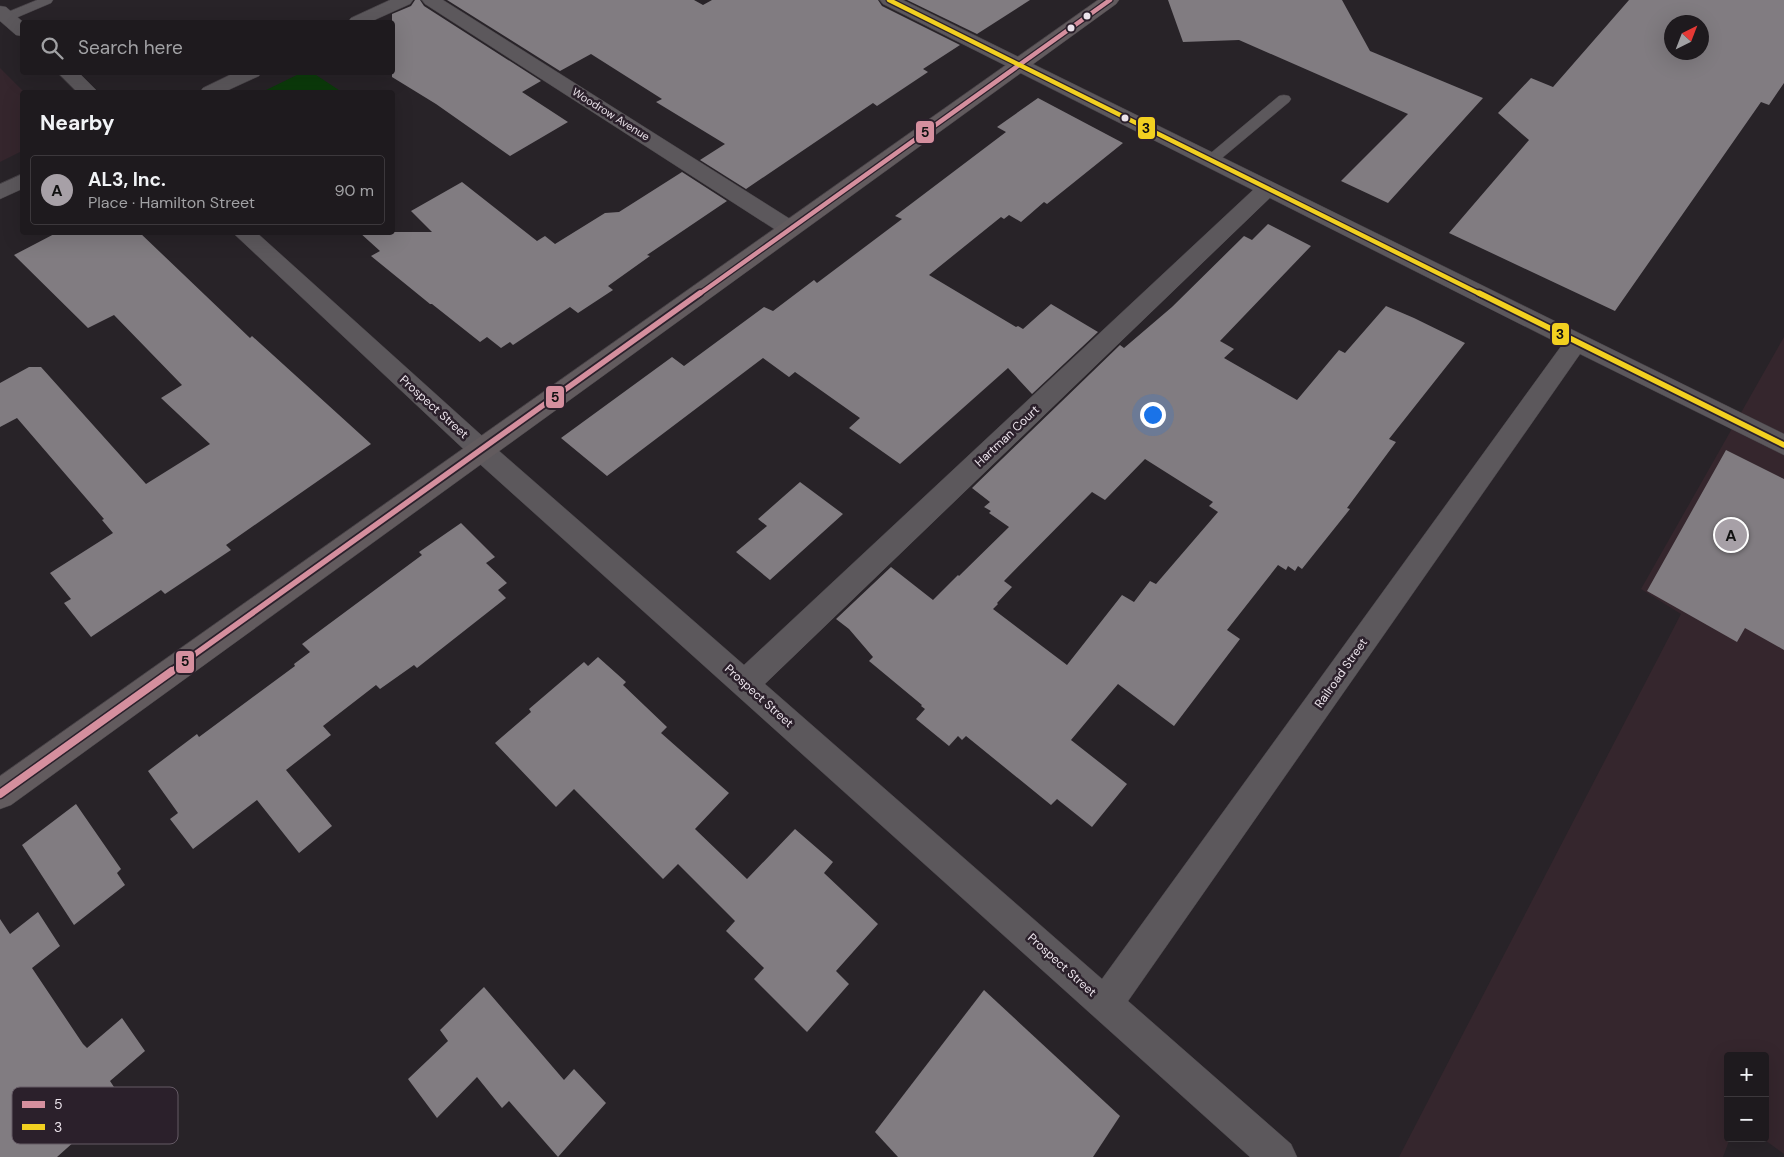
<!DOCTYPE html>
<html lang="en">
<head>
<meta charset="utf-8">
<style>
  :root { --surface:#1e1a1e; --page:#262327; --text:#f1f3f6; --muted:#a1a1a4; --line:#3c383c; --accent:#a7a0a7 }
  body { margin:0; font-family:"DM Sans",sans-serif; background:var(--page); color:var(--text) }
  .controls { position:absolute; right:15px; bottom:15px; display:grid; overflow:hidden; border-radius:5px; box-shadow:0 5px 20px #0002 }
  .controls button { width:45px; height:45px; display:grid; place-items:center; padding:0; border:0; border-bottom:1px solid var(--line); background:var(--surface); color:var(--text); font:25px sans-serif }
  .compass { position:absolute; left:1664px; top:15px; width:45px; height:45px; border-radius:50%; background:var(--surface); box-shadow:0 5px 20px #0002; rotate:42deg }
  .you { position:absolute; left:1152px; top:414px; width:18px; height:18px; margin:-12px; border:4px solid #fff; border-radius:50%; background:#1a73e8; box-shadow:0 0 0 8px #1a73e833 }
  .badge { display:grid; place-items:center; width:32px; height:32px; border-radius:50%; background:var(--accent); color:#111; font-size:16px; font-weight:700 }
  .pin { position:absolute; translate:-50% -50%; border:2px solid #fff; box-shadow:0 1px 5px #0006 }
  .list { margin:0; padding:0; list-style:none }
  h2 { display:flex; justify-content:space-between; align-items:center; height:65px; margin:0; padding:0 20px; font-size:21px }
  h2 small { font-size:16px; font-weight:400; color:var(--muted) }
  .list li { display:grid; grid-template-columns:32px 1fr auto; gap:15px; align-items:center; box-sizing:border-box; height:70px; margin:0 10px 10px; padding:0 10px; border:1px solid var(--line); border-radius:5px }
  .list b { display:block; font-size:19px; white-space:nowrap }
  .list p { margin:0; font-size:16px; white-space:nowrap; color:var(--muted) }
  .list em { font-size:16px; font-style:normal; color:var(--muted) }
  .icon { flex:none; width:28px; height:28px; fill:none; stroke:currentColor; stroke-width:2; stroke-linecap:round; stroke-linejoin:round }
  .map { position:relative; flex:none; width:1784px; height:1157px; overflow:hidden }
  .search { position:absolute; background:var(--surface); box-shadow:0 5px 20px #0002; left:20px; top:20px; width:375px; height:55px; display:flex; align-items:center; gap:12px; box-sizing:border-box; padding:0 18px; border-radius:5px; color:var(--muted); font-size:19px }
  .panel { position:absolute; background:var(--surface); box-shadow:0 5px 20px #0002; left:20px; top:90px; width:375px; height:145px; border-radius:5px }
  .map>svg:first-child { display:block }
  .industrial { fill:#35262d }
  .green { fill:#0c3b0b }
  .building { fill:#817c81; fill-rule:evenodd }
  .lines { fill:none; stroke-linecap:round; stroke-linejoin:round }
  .service-casing { stroke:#454045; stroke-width:1 }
  .minor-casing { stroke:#454045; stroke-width:1 }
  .secondary-casing { stroke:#454045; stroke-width:1 }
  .service { fill:#5c585c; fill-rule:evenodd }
  .minor { fill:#5c585c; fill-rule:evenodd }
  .secondary { fill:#625b5e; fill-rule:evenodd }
  .bus-1-far2-casing { stroke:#2b202b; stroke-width:7 }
  .bus-1-far1-casing { stroke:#2b202b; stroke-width:9 }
  .bus-1-casing { stroke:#2b202b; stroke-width:11 }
  .bus-2-far1-casing { stroke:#2b202b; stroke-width:7 }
  .bus-2-casing { stroke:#2b202b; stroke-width:9 }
  .bus-1-far2 { stroke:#d58f9e; stroke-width:4.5 }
  .bus-1-far1 { stroke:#d58f9e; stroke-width:5.5 }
  .bus-1 { stroke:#d58f9e; stroke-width:8 }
  .bus-2-far1 { stroke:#f2d020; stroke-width:4.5 }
  .bus-2 { stroke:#f2d020; stroke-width:5.5 }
  .bus-dot { fill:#ebe3eb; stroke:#2b202b; stroke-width:2 }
  .labels { text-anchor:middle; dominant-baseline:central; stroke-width:5; stroke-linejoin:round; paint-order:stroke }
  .far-street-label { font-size:11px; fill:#ebe3eb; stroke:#2b202b }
  .street-label { font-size:12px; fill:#ebe3eb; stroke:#2b202b }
  .key { fill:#2b202b; stroke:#655a65; stroke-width:1 }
  .key-label { font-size:14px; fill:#ebe3eb }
  .line-badge { stroke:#2b202b; stroke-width:2 }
  .pale-badge-label { font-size:14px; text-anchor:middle; font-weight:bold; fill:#111 }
</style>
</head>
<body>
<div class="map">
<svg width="1784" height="1157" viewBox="0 0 1784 1157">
  <rect width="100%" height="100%" fill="#282328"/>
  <g class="industrial">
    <polygon points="0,68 24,92 22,92 22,151 0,162"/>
    <polygon points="1784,337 1784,1154 1762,1138 1765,1138 1765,1056 1728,1056 1728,1138 1730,1138 1723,1157 1399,1157 1681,614 1641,589"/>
  </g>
  <polygon class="green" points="303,72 313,73 342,92 262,92"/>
  <g class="building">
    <polygon points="415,0 420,0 424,6 541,81 522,92 568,122 510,156 436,104 392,77 392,14 411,6"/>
    <polygon points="447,0 694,0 703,5 712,0 878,0 882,6 960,45 923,69 928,72 877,106 873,103 746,189 700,160 725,144 656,102 662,99 591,54 560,71"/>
    <polygon points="907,0 1030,0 977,34"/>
    <polygon points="1168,0 1342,0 1370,51 1483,98 1388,203 1341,181 1408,114 1239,40 1183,42"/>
    <path d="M1629,0H1784V83L1769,105L1761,102L1615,311L1449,233L1529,140L1498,113L1531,78L1553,87ZM1672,22H1702V52H1672Z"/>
    <polygon points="1038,98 1123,143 1047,204 1044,202 1021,222 1009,215 1004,219 1001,217 929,275 1016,327 1018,326 1023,329 1051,304 1098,332 1032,394 1008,368 900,464 849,428 860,418 795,372 789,377 763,358 607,476 561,438 672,357 684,366 764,307 773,311 814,280 817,283 902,219 895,216 1006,132 997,127"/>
    <polygon points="682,172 727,201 647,255 650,256 608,286 613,290 578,313 570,307 513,345 510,342 501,348 487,337 480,342 432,304 430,304 371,256 380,251 359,232 432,232 411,211 462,182 537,241 545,236 555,244 605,213 619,212"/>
    <path d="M1268,224L1311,246L1220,341L1234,349L1224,358L1297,400L1339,350L1345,353L1386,306L1414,318L1465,343L1389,439L1396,442L1347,508L1350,509L1302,569L1298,566L1295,571L1288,566L1286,570L1278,565L1227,630L1240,639L1174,726L1118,684L1071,740L1127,784L1092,827L1057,799L1051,805L966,736L962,740L958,736L949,746L916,719L925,709L921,706L922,705L869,661L873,657L849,629L836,619L891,567L933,600L958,575L959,576L1009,527L989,513L991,511L984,507L990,502L972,488L1120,345L1124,348L1172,307L1244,236L1252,240ZM1145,459L1213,502L1209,506L1218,512L1156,584L1150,581L1134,602L1122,595L1067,665L993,609L998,604L997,603L1012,587L1004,581L1092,492L1105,500Z"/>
    <polygon points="58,232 139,232 250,338 252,336 371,444 226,545 231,550 165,594 161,590 91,637 64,603 71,599 50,573 113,533 102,520 104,519 17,418 0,427 0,383 29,367 41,367 146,484 210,444 161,398 182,385 114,315 88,328 14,255"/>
    <polygon points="1726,450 1784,479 1784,650 1745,628 1737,642 1647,591"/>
    <polygon points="800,482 843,514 770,580 736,552 767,526 758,519"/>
    <polygon points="461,523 495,557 486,563 507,583 498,590 506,598 417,668 414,665 380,689 376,685 323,726 331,735 286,770 332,826 299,853 257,800 193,849 170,819 178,813 148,771 197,734 199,737 295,666 294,664 310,652 302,644 422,555 419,552"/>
    <polygon points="598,657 626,682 623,685 667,727 661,733 729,793 695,829 747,879 795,829 833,862 824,873 878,924 836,971 849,984 807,1032 754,979 764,968 726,931 735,921 678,864 663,879 574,789 556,807 495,743 531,712 529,709 584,662 588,666"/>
    <polygon points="76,804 121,869 117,873 125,885 74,925 22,845"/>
    <polygon points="38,912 60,946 32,968 83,1044 87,1048 122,1018 145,1051 110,1081 122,1099 57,1157 0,1157 0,919 10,934"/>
    <polygon points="484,987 564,1080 574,1069 606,1103 558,1157 509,1101 502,1108 477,1077 437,1118 408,1079 448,1041 440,1030"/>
    <polygon points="984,990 1120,1116 1093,1157 898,1157 875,1132"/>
  </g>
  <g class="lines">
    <defs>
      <g id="service">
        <polygon points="37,0 53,0 51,3 11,20 3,20 1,17 3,14"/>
        <polygon points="1284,95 1289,96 1291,99 1289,102 1216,163 1206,163 1204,160 1206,157 1279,96"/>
      </g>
      <g id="minor">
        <polygon points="390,0 413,0 410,4 370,22 348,22 351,18"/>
        <polygon points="422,0 443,0 798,224 801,229 798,234 790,236 782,234 425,4"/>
        <path d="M880,0H903L1784,434V455L1580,354L1128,1001L1291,1144L1297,1157H1250L472,457L232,232H256L490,443L744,665L1253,190L883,4ZM1270,198L1562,345L1102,979L765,684Z"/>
        <polygon points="0,6 6,7 23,22 22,36 16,35 0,21"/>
        <polygon points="57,72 78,72 98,92 77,92"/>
        <polygon points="236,72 261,72 259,76 224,92 200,92 203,88"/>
        <polygon points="22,174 22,189 0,199 0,184"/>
      </g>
      <polygon id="secondary" points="1098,0 1119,0 1116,4 11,805 0,809 0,776"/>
    </defs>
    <use href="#service" class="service-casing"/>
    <use href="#minor" class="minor-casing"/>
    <use href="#secondary" class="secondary-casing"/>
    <use href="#service" class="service"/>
    <use href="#minor" class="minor"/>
    <use href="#secondary" class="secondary"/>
    <defs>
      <polyline id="bus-1-far2" points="698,295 1110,0"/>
      <polyline id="bus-1-far1" points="170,672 700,293"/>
      <polyline id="bus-1" points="0,794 172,671"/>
      <polyline id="bus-2-far1" points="889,0 1482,295"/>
      <polyline id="bus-2" points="1479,293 1784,445"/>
    </defs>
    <use href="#bus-1-far2" class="bus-1-far2-casing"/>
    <use href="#bus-1-far1" class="bus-1-far1-casing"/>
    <use href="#bus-1" class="bus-1-casing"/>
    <use href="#bus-2-far1" class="bus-2-far1-casing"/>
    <use href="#bus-2" class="bus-2-casing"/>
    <use href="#bus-1-far2" class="bus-1-far2"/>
    <use href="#bus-1-far1" class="bus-1-far1"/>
    <use href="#bus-1" class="bus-1"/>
    <use href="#bus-2-far1" class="bus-2-far1"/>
    <use href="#bus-2" class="bus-2"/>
  </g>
  <g class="bus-dot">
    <circle cx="1087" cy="16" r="4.5"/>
    <circle cx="1071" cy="28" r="4.5"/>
    <circle cx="1125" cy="118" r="4.5"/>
  </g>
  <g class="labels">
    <g class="far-street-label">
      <text transform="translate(611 114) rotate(32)">Woodrow Avenue</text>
    </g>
    <g class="street-label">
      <text transform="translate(434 407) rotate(42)">Prospect Street</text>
      <text transform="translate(1007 436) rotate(-43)">Hartman Court</text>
      <text transform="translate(1341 673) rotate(-55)">Railroad Street</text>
      <text transform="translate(759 696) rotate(42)">Prospect Street</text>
      <text transform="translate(1062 965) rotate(42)">Prospect Street</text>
    </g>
  </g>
  <rect x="12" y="1087" width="166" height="57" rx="8" class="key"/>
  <rect x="22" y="1101" width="23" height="7" fill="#d58f9e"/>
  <rect x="22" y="1124" width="23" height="6" fill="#f2d020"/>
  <g class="key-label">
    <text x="54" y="1109">5</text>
    <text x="54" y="1132">3</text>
  </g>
  <g class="line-badge">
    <rect x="1137" y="116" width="19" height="24" rx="5" fill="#f2d020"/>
    <rect x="915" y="120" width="20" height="24" rx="5" fill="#d58f9e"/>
    <rect x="1551" y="322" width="19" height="24" rx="5" fill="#f2d020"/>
    <rect x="545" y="385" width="20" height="24" rx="5" fill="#d58f9e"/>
    <rect x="175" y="650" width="20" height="24" rx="5" fill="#d58f9e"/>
  </g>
  <g class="pale-badge-label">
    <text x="1146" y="133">3</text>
    <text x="925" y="137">5</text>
    <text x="1560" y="339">3</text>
    <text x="555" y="402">5</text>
    <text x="185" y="666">5</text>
  </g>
</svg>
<div class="controls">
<button>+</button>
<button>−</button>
</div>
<svg class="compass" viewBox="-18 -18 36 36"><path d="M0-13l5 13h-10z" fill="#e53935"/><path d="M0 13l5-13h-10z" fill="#a1a1a4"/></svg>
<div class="you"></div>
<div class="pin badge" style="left:1731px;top:535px">A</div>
<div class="search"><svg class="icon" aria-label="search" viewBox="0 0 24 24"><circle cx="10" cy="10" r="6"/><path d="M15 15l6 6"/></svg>Search here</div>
<section class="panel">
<h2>Nearby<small></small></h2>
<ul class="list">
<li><span class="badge">A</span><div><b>AL3, Inc.</b><p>Place · Hamilton Street</p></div><em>90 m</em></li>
</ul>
</section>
</div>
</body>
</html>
